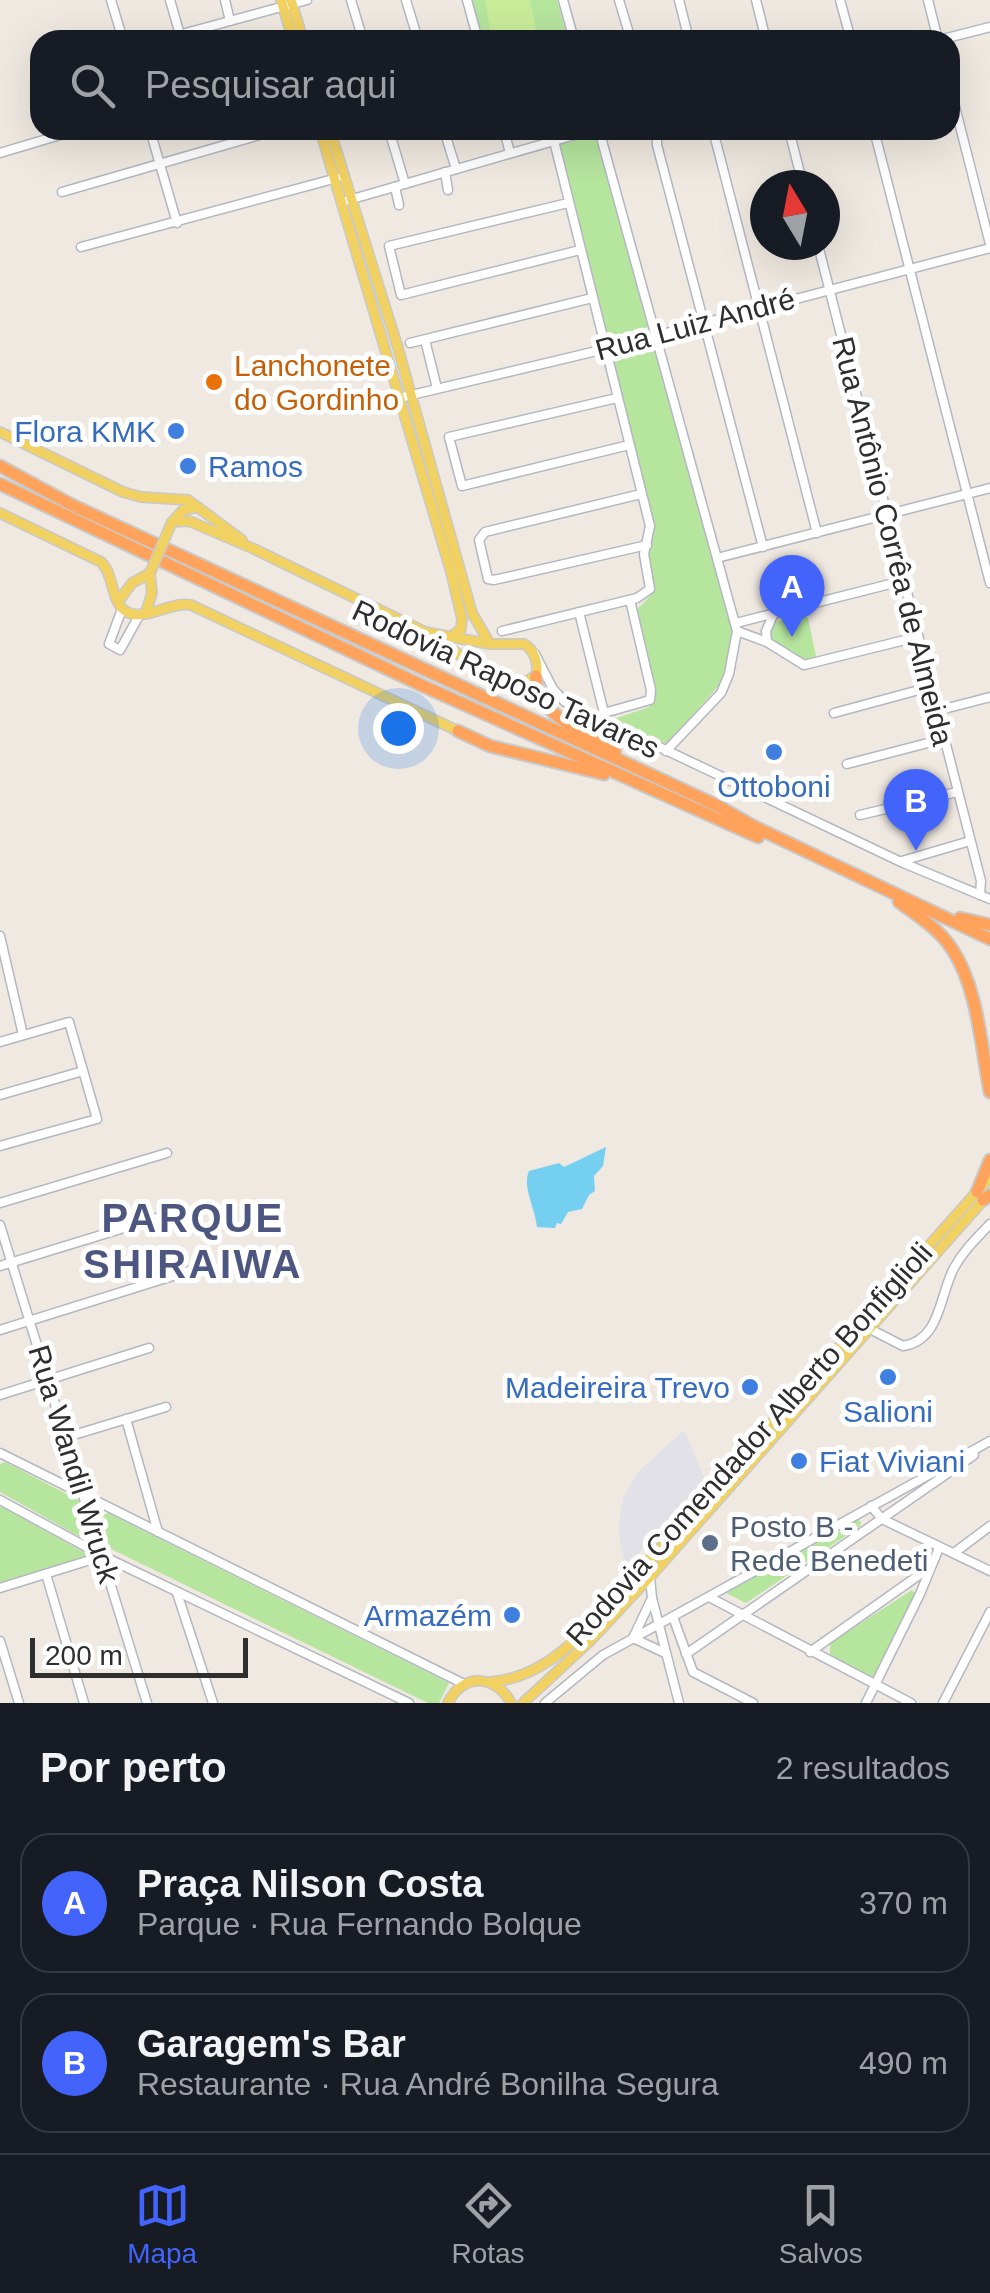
<!DOCTYPE html>
<html lang="pt">
<head>
<meta charset="utf-8">
<style>
  :root { --surface:#171b24; --page:#20242c; --text:#f1f3f6; --muted:#9ea1a6; --line:#363941; --accent:#4264fb }
  body { margin:0; font-family:Helvetica,sans-serif; background:var(--page); color:var(--text) }
  .compass { position:absolute; left:750px; top:170px; width:90px; height:90px; border-radius:50%; background:var(--surface); box-shadow:0 10px 40px #0002; rotate:350deg }
  .scale { position:absolute; left:30px; bottom:25px; width:218px; box-sizing:border-box; padding-left:10px; border:5px solid #2e2e2e; border-top:0; font-size:28px; line-height:35px; white-space:nowrap; color:#2e2e2e; -webkit-text-stroke:8px #fff; paint-order:stroke }
  .you { position:absolute; left:398px; top:728px; width:35px; height:35px; margin:-25px; border:8px solid #fff; border-radius:50%; background:#1a73e8; box-shadow:0 0 0 15px #1a73e833 }
  .badge { display:grid; place-items:center; width:65px; height:65px; border-radius:50%; background:var(--accent); color:#fff; font-size:32px; font-weight:700 }
  .pin { position:absolute; translate:-50% -82px; filter:drop-shadow(0 2px 5px #0008) }
  .pin::after { content:''; position:absolute; top:52px; width:35px; height:30px; background:inherit; clip-path:polygon(0 0,100% 0,50% 100%) }
  .list { margin:0; padding:0; list-style:none }
  h2 { display:flex; justify-content:space-between; align-items:center; height:130px; margin:0; padding:0 40px; font-size:42px }
  h2 small { font-size:32px; font-weight:400; color:var(--muted) }
  .list li { display:grid; grid-template-columns:65px 1fr auto; gap:30px; align-items:center; box-sizing:border-box; height:140px; margin:0 20px 20px; padding:0 20px; border:2px solid var(--line); border-radius:30px }
  .list b { display:block; font-size:38px; white-space:nowrap }
  .list p { margin:0; font-size:32px; white-space:nowrap; color:var(--muted) }
  .list em { font-size:32px; font-style:normal; color:var(--muted) }
  .icon { flex:none; width:55px; height:55px; fill:none; stroke:currentColor; stroke-width:2; stroke-linecap:round; stroke-linejoin:round }
  .map { position:relative; flex:none; width:990px; height:1703px; overflow:hidden }
  .search { position:absolute; background:var(--surface); box-shadow:0 10px 40px #0002; left:30px; right:30px; top:30px; height:110px; display:flex; align-items:center; gap:25px; box-sizing:border-box; padding:0 35px; border-radius:30px; color:var(--muted); font-size:38px }
  .sheet { height:450px; background:var(--surface) }
  nav { display:flex; justify-content:space-around; align-items:center; box-sizing:border-box; height:140px; border-top:2px solid var(--line); background:var(--surface); font-size:28px; color:var(--muted) }
  nav a { display:grid; justify-items:center; gap:5px }
  nav .on { color:var(--accent) }
  .map>svg:first-child { display:block }
  .industrial { fill:#e3e1e8 }
  .green { fill:#b6e59e }
  .pitch { fill:#c9ec9a }
  .water { fill:#75cff0 }
  .lines { fill:none; stroke-linecap:round; stroke-linejoin:round }
  .minor-casing { stroke:#b4b7c1; stroke-width:11 }
  .major-casing { stroke:#c9c9c9; stroke-width:12 }
  .highway-casing { stroke:#c9c9c9; stroke-width:15 }
  .minor { stroke:#fff; stroke-width:8 }
  .major { stroke:#f2d163; stroke-width:9 }
  .highway { stroke:#ffa35c; stroke-width:11 }
  .major-bridge-casing { stroke:#c9c9c9; stroke-width:12; stroke-linecap:butt }
  .major-bridge { stroke:#f2d163; stroke-width:9 }
  .food-dot { fill:#e8710a; stroke:#fff; stroke-width:4 }
  .shop-dot { fill:#3f7fe0; stroke:#fff; stroke-width:4 }
  .service-dot { fill:#5c6f8a; stroke:#fff; stroke-width:4 }
  .labels { text-anchor:middle; dominant-baseline:central; stroke-width:10; stroke-linejoin:round; paint-order:stroke }
  .street-label { font-size:30px; fill:#2e2e2e; stroke:#fff }
  .food-label { font-size:30px; fill:#c56008; stroke:#fff; text-anchor:start }
  .shop-label { font-size:30px; fill:#366cbe; stroke:#fff; text-anchor:end }
  .service-label { font-size:30px; fill:#4e5e75; stroke:#fff; text-anchor:start }
  .district-label { font-size:40px; font-weight:bold; letter-spacing:2.5px; fill:#4d5680; stroke:#fff }
</style>
</head>
<body>
<div class="map">
<svg width="990" height="1703" viewBox="0 0 990 1703">
  <rect width="100%" height="100%" fill="#efe9e1"/>
  <polygon class="industrial" points="684,1430 705,1479 626,1568 618,1531 623,1498 639,1471"/>
  <g class="green">
    <polygon points="471,0 557,0 568,40 482,40"/>
    <polygon points="591,137 598,138 649,325 642,332 607,342 557,148 561,144"/>
    <path d="M647,344L654,348L734,629L722,682L667,744L614,719L649,707L654,699L655,688L636,610C660,588 653,591 649,561C648,551 653,540 654,529L611,359L615,353Z"/>
    <polygon points="803,615 808,618 817,661 806,662 771,640 769,634 776,622"/>
    <polygon points="5,1462 80,1501 90,1531 82,1538 0,1492 0,1464"/>
    <polygon points="0,1506 87,1554 85,1557 0,1585"/>
    <polygon points="108,1513 449,1683 439,1703 428,1703 107,1547 100,1523 101,1516"/>
    <polygon points="857,1518 861,1522 860,1526 746,1603 726,1593"/>
    <polygon points="912,1590 916,1594 874,1676 866,1677 830,1657 830,1643"/>
  </g>
  <polygon class="pitch" points="485,0 530,0 538,40 492,40"/>
  <path class="water" d="M606,1147L603,1166L594,1176L595,1191L589,1195L582,1209L568,1212L561,1224L557,1223L555,1228L537,1227C535,1207 522,1187 529,1171L559,1163L564,1167Z"/>
  <g class="lines">
    <defs>
      <g id="minor">
        <polyline points="111,0 123,40"/>
        <polyline points="170,0 180,35"/>
        <polyline points="225,0 230,21"/>
        <polyline points="351,0 363,40"/>
        <polyline points="406,0 418,40"/>
        <polyline points="467,0 478,40"/>
        <polyline points="563,0 574,40"/>
        <polyline points="619,0 631,40"/>
        <polyline points="679,0 689,40"/>
        <polyline points="756,0 766,40"/>
        <polyline points="840,0 851,40"/>
        <polyline points="928,0 938,40"/>
        <polyline points="160,40 307,0"/>
        <polyline points="939,40 990,27"/>
        <polyline points="950,87 990,244"/>
        <polyline points="150,130 177,223"/>
        <polyline points="389,130 405,184"/>
        <polyline points="444,130 456,169"/>
        <polyline points="504,130 510,153"/>
        <polyline points="599,130 737,631 729,674 721,693 666,751"/>
        <polyline points="657,130 657,145 763,547"/>
        <polyline points="713,130 817,533"/>
        <polyline points="789,130 803,185"/>
        <polyline points="874,130 990,583"/>
        <polyline points="0,153 77,130"/>
        <polyline points="445,172 448,190"/>
        <polyline points="395,187 399,205"/>
        <polyline points="62,192 277,130"/>
        <polyline points="342,202 592,130"/>
        <polyline points="568,203 389,246 401,295 580,250"/>
        <polyline points="818,245 981,881 980,895"/>
        <polyline points="81,247 337,178"/>
        <polyline points="425,340 437,388"/>
        <polyline points="410,343 592,298"/>
        <polyline points="399,398 605,349 990,248"/>
        <polyline points="617,398 449,437 462,486 629,445"/>
        <polyline points="641,494 485,532 479,540 488,579 494,580 647,545"/>
        <polyline points="717,558 990,488"/>
        <polyline points="122,609 109,644 120,650 140,614"/>
        <polyline points="579,612 604,713"/>
        <polyline points="736,623 902,581"/>
        <polyline points="502,631 637,598 650,589 644,554 650,526 554,141"/>
        <polyline points="737,631 767,642 804,665 917,637"/>
        <polyline points="767,642 766,631 774,613"/>
        <polyline points="535,654 553,689 565,702 901,862 990,899"/>
        <polyline points="936,711 990,697"/>
        <polyline points="834,713 930,687"/>
        <polyline points="605,721 604,713 650,700 651,690 630,600"/>
        <polyline points="847,764 943,739"/>
        <polyline points="860,815 957,792"/>
        <polyline points="902,861 970,841"/>
        <polyline points="0,936 23,1035"/>
        <polyline points="0,1042 69,1022 97,1119 0,1146"/>
        <polyline points="0,1095 83,1071"/>
        <polyline points="0,1203 167,1153"/>
        <polyline points="0,1225 147,1703"/>
        <polyline points="0,1266 173,1213"/>
        <path d="M870,1329L903,1346C941,1340 939,1296 954,1268C963,1251 977,1238 990,1224"/>
        <polyline points="0,1330 192,1270"/>
        <polyline points="0,1395 149,1348"/>
        <polyline points="126,1419 158,1532"/>
        <polyline points="67,1437 166,1407"/>
        <polyline points="0,1453 464,1684"/>
        <polyline points="0,1500 103,1556 409,1703"/>
        <polyline points="871,1506 882,1519 990,1571"/>
        <polyline points="954,1553 990,1526"/>
        <polyline points="46,1574 84,1703"/>
        <polyline points="650,1577 652,1598 679,1703"/>
        <polyline points="0,1588 103,1556"/>
        <polyline points="177,1593 213,1703"/>
        <polyline points="709,1597 911,1703"/>
        <polyline points="673,1617 693,1672 753,1703"/>
        <polyline points="633,1638 652,1598"/>
        <polyline points="633,1638 665,1653"/>
        <polyline points="0,1641 19,1703"/>
        <polyline points="810,1652 929,1568"/>
        <polyline points="686,1654 974,1455"/>
        <polyline points="545,1703 603,1655 990,1441"/>
        <polyline points="866,1703 920,1594 939,1548"/>
        <polyline points="943,1703 990,1612"/>
      </g>
      <g id="major">
        <polyline points="281,0 293,40"/>
        <polyline points="291,0 303,40"/>
        <polyline points="320,130 451,572 462,619 461,629 449,638"/>
        <polyline points="330,130 398,348 472,613 490,644"/>
        <polyline points="0,432 123,492 141,497 188,500 242,540"/>
        <path d="M0,513L101,562C115,575 110,603 127,612C144,622 171,601 191,605L458,731"/>
        <path d="M172,522L189,521L252,548L425,632L501,682L520,685L536,676C539,665 535,650 524,644H490L425,632"/>
        <polyline points="172,522 183,510 198,507"/>
        <polyline points="118,602 132,583 150,573 152,593 146,612"/>
        <path d="M490,1682C535,1679 569,1648 599,1617L990,1177"/>
        <path d="M448,1703C462,1673 496,1674 511,1703"/>
        <polyline points="523,1703 591,1640 650,1577 987,1196"/>
      </g>
      <g id="highway">
        <polyline points="0,466 74,506 718,806 753,826 990,939"/>
        <polyline points="0,484 421,685 758,837"/>
        <path d="M536,676C534,714 587,734 615,752"/>
        <polyline points="458,731 490,746 604,774"/>
        <path d="M899,902C918,916 939,929 952,949C978,988 981,1047 990,1092"/>
        <polyline points="960,918 990,925"/>
        <polyline points="977,1192 990,1160"/>
        <polyline points="983,1200 990,1195"/>
      </g>
    </defs>
    <use href="#minor" class="minor-casing"/>
    <use href="#major" class="major-casing"/>
    <use href="#highway" class="highway-casing"/>
    <use href="#minor" class="minor"/>
    <use href="#major" class="major"/>
    <use href="#highway" class="highway"/>
    <defs>
      <polyline id="major-bridge" points="150,573 172,522"/>
    </defs>
    <use href="#major-bridge" class="major-bridge-casing"/>
    <use href="#major-bridge" class="major-bridge"/>
  </g>
  <circle class="food-dot" cx="214" cy="382" r="10"/>
  <g class="shop-dot">
    <circle cx="176" cy="431" r="10"/>
    <circle cx="188" cy="466" r="10"/>
    <circle cx="774" cy="752" r="10"/>
    <circle cx="888" cy="1377" r="10"/>
    <circle cx="750" cy="1387" r="10"/>
    <circle cx="799" cy="1461" r="10"/>
    <circle cx="512" cy="1615" r="10"/>
  </g>
  <circle class="service-dot" cx="710" cy="1543" r="10"/>
  <g class="labels">
    <g class="street-label">
      <text transform="translate(695 324) rotate(-15)">Rua Luiz André</text>
      <text transform="translate(893 541) rotate(76)">Rua Antônio Corrêa de Almeida</text>
      <text transform="translate(506 679) rotate(25)">Rodovia Raposo Tavares</text>
      <text transform="translate(749 1444) rotate(-48)">Rodovia Comendador Alberto Bonfiglioli</text>
      <text transform="translate(74 1464) rotate(73)">Rua Wandil Wruck</text>
    </g>
    <g class="food-label">
      <text x="234" y="365">Lanchonete<tspan x="234" dy="34">do Gordinho</tspan></text>
    </g>
    <g class="shop-label">
      <text x="156" y="431">Flora KMK</text>
      <text x="208" y="466" text-anchor="start">Ramos</text>
      <text x="774" y="786" text-anchor="middle">Ottoboni</text>
      <text x="730" y="1387">Madeireira Trevo</text>
      <text x="888" y="1411" text-anchor="middle">Salioni</text>
      <text x="819" y="1461" text-anchor="start">Fiat Viviani</text>
      <text x="492" y="1615">Armazém</text>
    </g>
    <g class="service-label">
      <text x="730" y="1526">Posto B -<tspan x="730" dy="34">Rede Benedeti</tspan></text>
    </g>
    <g class="district-label">
      <text x="193" y="1218">PARQUE<tspan x="193" dy="46">SHIRAIWA</tspan></text>
    </g>
  </g>
</svg>
<svg class="compass" viewBox="-18 -18 36 36"><path d="M0-13l5 13h-10z" fill="#e53935"/><path d="M0 13l5-13h-10z" fill="#9ea1a6"/></svg>
<div class="scale">200 m</div>
<div class="you"></div>
<div class="pin badge" style="left:792px;top:637px">A</div>
<div class="pin badge" style="left:916px;top:851px">B</div>
<div class="search"><svg class="icon" aria-label="search" viewBox="0 0 24 24"><circle cx="10" cy="10" r="6"/><path d="M15 15l6 6"/></svg>Pesquisar aqui</div>
</div>
<section class="sheet">
<h2>Por perto<small>2 resultados</small></h2>
<ul class="list">
<li><span class="badge">A</span><div><b>Praça Nilson Costa</b><p>Parque · Rua Fernando Bolque</p></div><em>370 m</em></li>
<li><span class="badge">B</span><div><b>Garagem's Bar</b><p>Restaurante · Rua André Bonilha Segura</p></div><em>490 m</em></li>
</ul>
</section>
<nav>
<a class="on"><svg class="icon" aria-label="map" viewBox="0 0 24 24"><path d="M3 6l6-2 6 2 6-2v14l-6 2-6-2-6 2zM9 4v14M15 6v14"/></svg>Mapa</a>
<a><svg class="icon" aria-label="directions" viewBox="0 0 24 24"><path d="M12 3l9 9-9 9-9-9zM9 14v-3h6M13 9l2 2-2 2"/></svg>Rotas</a>
<a><svg class="icon" aria-label="saved" viewBox="0 0 24 24"><path d="M7 4h10v16l-5-4-5 4z"/></svg>Salvos</a>
</nav>
</body>
</html>
